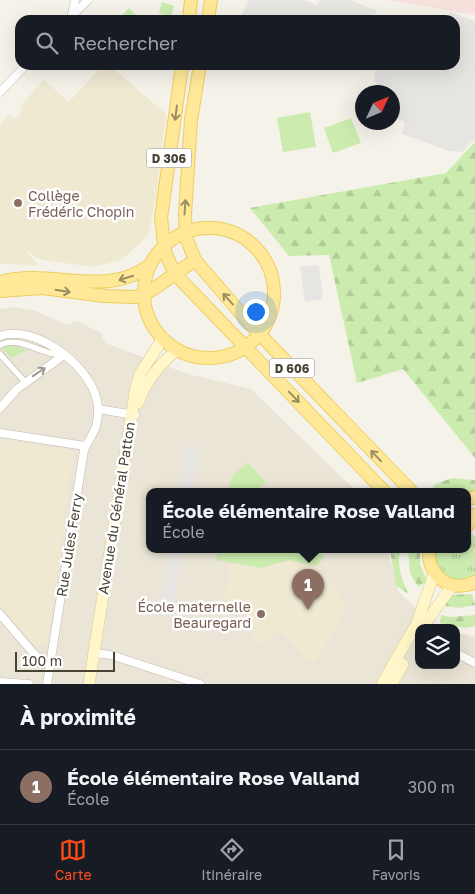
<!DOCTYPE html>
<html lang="fr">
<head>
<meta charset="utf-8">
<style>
  :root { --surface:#171b24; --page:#20242c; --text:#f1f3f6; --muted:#9ea1a6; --line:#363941; --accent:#ff4b16 }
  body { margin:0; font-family:"Golos Text",sans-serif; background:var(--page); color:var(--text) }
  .controls { position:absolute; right:15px; bottom:15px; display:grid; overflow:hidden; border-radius:10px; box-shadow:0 5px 20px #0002 }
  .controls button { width:45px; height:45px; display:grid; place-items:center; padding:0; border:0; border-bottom:1px solid var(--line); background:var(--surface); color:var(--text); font:25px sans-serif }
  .compass { position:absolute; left:355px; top:85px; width:45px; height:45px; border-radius:50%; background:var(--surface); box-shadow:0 5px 20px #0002; rotate:46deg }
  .scale { position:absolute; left:15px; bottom:12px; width:100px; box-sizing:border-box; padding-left:5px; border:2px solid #4a4436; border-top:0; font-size:14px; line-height:18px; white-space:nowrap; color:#4a4436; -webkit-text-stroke:4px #fff; paint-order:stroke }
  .you { position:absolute; left:255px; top:311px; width:18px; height:18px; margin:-12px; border:4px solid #fff; border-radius:50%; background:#1a73e8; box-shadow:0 0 0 8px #1a73e833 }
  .badge { display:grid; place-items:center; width:32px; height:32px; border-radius:50%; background:var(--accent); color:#fff; font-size:16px; font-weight:700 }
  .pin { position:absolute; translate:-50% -41px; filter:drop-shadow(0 1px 2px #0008) }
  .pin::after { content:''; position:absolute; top:26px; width:18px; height:15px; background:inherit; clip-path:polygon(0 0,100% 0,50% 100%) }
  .popup { position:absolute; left:146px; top:488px; width:325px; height:65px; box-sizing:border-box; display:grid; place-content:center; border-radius:10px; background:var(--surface); filter:drop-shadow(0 1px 4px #0005); font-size:16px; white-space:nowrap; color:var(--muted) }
  .popup b { font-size:19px; color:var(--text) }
  .popup::after { content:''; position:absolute; left:50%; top:100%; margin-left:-10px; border:10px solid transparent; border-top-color:var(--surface) }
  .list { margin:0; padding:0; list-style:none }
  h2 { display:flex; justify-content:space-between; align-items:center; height:65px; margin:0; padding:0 20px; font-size:21px }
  h2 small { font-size:16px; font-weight:400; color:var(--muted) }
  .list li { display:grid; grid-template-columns:32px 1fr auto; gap:15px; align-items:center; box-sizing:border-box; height:75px; padding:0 20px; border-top:1px solid var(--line) }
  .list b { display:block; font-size:19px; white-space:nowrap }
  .list p { margin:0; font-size:16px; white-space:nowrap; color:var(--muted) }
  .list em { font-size:16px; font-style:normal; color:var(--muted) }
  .icon { flex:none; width:28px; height:28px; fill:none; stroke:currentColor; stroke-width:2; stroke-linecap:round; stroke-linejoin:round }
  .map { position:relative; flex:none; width:475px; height:684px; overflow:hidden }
  .search { position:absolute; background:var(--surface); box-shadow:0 5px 20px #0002; left:15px; right:15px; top:15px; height:55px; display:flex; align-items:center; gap:12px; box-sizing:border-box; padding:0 18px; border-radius:15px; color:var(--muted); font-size:19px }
  .sheet { height:140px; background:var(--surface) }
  nav { display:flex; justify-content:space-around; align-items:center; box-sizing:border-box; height:70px; border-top:1px solid var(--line); background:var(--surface); font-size:14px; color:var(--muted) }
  nav a { display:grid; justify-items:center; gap:2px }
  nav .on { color:var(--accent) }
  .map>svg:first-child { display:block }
  .residential { fill:#eae5d6 }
  .education { fill:#efe9d2 }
  .medical { fill:#f7e1dc }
  .grass { fill:url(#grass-tufts) }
  .forest { fill:url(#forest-firs) }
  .park { fill:#ccecaf }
  .parking { fill:#e7e5e1 }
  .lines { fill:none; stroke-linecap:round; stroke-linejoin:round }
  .pedestrian-casing { stroke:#c2bbaa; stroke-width:7 }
  .minor-casing { stroke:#c2bbaa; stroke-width:9 }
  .secondary-casing { stroke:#d9cc95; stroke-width:12 }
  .primary-casing { stroke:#edcd5f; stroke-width:14 }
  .pedestrian { stroke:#fff; stroke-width:5.5 }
  .minor { stroke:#fff; stroke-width:8 }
  .secondary { stroke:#fff6c9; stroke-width:11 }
  .primary { stroke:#ffe998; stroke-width:12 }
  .oneway { stroke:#9b8e62 }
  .oneway2 { stroke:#9b9890 }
  .education-dot { fill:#8d6e63; stroke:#fff; stroke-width:2 }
  .labels { text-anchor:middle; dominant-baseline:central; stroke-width:5; stroke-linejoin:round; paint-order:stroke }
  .shield { fill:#fff; stroke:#807c72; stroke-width:1 }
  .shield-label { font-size:12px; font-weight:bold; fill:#4a4436 }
  .education-label { font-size:14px; fill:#785e54; stroke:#fff; text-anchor:start }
  .street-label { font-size:14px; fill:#4a4436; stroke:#fff }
</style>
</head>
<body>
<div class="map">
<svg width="475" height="684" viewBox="0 0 475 684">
  <defs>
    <pattern id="grass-tufts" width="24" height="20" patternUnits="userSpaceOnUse" patternTransform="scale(1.25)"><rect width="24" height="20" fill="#ccecaf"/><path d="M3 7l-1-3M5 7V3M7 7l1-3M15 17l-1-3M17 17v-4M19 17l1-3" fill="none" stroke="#b1cc97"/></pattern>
    <pattern id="forest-firs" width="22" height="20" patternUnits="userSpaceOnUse" patternTransform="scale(1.25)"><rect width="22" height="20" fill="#ccecaf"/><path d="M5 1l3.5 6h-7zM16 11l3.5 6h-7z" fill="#b1cc97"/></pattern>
  </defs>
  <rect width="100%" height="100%" fill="#f5f3e9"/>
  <polygon class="residential" points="14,307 35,311 67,325 77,321 103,334 102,338 108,344 188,374 251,389 356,491 149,491 149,549 388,549 398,591 438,628 419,628 419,665 456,665 456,632 475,637 475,684 0,684 0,309"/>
  <g class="education">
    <polygon points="103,65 109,65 166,114 156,197 148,236 121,260 93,267 44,260 35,257 25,249 38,265 0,264 0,125 9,115 15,119 23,110 20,106 44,80 69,102"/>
    <polygon points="4,440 74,451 47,644 38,649 0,605 0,444"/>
    <polygon points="290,560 316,566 337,590 345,605 339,622 315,662 307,660 279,631 269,641 266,638 258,646 245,614 224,597 230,564 261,568"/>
  </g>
  <polygon class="medical" points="391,0 475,0 475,15 392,1"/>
  <polygon class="grass" points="467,531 475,536 475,577 461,583 437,572 434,549 467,549"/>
  <g class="forest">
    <polygon points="475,142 475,458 403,369 357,383 329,255 289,256 250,208 446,173"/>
    <polygon points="452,478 475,480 475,494 467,491 430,491 436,484"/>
    <path d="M390,549H400C397,566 401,579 409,594L396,586Z"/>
    <polygon points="408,549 420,549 420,564 427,581 418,587 410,573"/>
    <polygon points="472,594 475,605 459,608 445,606 449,595"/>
    <polygon points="441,615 451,617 475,615 475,626 466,628 440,623"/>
  </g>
  <g class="park">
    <polygon points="162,2 174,6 171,17 159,13"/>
    <polygon points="129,8 139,18 117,20"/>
    <polygon points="310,112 316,147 283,152 277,118"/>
    <polygon points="351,118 361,143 333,153 324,128"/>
    <polygon points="12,345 27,350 11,358 2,348"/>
    <polygon points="248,463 266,482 256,491 228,491 233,475"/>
    <polygon points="218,549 315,549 324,557 316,566 289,560 261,568 216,560"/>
  </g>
  <g class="parking">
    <polygon points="248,0 303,0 317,5 320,0 349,0 377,10 373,20 240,20"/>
    <polygon points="450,12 475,21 475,138 462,152 449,151 402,134 405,122 393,117 392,92 377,92 374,75 378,65 455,65 455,20 447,20"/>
    <polygon points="319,265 323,299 305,302 300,267"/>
    <polygon points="191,444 197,450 198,457 192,491 178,491 186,447"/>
    <polygon points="169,549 183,549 172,612 170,619 168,619 159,615"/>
  </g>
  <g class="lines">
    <defs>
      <g id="pedestrian">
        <path d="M0,345C21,335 42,356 64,355"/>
        <polyline points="0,354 25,382"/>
      </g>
      <g id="minor">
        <polyline points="72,14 75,0"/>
        <polyline points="68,20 88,0"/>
        <polyline points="0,92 26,65"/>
        <path d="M0,336C37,323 96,370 98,407C99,429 92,433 84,450L47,684"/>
        <polyline points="0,408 17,389 64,355"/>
        <polyline points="98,409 135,415"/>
        <polyline points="0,433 85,446"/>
        <polyline points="0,614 35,655 49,665"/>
        <polyline points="94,653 111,655 200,684"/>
        <polyline points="456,653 475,663"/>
        <polyline points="0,682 29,684"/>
      </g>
      <g id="secondary">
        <path d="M138,403C146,381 158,365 177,350"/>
        <polyline points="422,628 452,586"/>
        <polyline points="89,684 136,387 140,374 163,338"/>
        <polyline points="382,684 417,623 434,574"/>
        <polyline points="392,684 403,664"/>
      </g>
      <g id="primary">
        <polyline points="189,20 191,0"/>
        <polyline points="208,20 211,0"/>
        <polyline points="182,65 161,218 165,252 175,274 384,491"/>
        <polyline points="200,65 191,120 185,215 186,237 195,260 250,324 411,491"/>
        <circle cx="209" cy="293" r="65"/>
        <path d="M0,282C51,268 107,299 150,265"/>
        <polyline points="0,291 42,288 105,296 136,297 152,290 195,260"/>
        <polyline points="467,500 475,497"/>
        <polyline points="468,525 475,515"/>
        <path d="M429,549C427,576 450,594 475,582"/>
      </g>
    </defs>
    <use href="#pedestrian" class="pedestrian-casing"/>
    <use href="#minor" class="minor-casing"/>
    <use href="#secondary" class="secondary-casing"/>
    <use href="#primary" class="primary-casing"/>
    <use href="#pedestrian" class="pedestrian"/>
    <use href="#minor" class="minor"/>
    <use href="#secondary" class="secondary"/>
    <use href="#primary" class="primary"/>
  </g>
  <defs><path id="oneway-shaft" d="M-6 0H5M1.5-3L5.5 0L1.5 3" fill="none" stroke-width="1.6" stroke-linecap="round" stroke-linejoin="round" transform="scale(1.25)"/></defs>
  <g class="oneway">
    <use href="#oneway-shaft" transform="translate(176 113) rotate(97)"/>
    <use href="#oneway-shaft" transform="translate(185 207) rotate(-86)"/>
    <use href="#oneway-shaft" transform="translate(126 278) rotate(163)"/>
    <use href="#oneway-shaft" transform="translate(63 291) rotate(9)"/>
    <use href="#oneway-shaft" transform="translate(228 299) rotate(-132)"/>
    <use href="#oneway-shaft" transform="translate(294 397) rotate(46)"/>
    <use href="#oneway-shaft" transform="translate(376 456) rotate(-134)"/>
  </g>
  <use class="oneway2" href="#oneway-shaft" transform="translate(39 372) rotate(-34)"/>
  <g class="education-dot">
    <circle cx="18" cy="203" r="5"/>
    <circle cx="261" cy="614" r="5"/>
  </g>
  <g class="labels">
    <g class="shield">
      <rect x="146.5" y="148.5" width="45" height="19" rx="4"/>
      <rect x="269.5" y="358.5" width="45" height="19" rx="4"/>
    </g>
    <g class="shield-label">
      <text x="169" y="158">D 306</text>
      <text x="292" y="368">D 606</text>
    </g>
    <g class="education-label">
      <text x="28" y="195">Collège<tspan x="28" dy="16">Frédéric Chopin</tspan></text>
      <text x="251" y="606" text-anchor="end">École maternelle<tspan x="251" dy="16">Beauregard</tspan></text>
    </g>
    <g class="street-label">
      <text transform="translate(116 508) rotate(-81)">Avenue du Général Patton</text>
      <text transform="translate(69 545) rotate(-81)">Rue Jules Ferry</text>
    </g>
  </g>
</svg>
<div class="controls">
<button><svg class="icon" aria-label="layers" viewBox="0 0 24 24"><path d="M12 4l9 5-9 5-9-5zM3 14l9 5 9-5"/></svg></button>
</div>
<svg class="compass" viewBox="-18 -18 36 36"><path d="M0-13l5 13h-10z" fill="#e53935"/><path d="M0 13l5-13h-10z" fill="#9ea1a6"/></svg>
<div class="scale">100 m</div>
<div class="you"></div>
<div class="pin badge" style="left:308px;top:610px;background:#8d6e63">1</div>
<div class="popup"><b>École élémentaire Rose Valland</b>École</div>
<div class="search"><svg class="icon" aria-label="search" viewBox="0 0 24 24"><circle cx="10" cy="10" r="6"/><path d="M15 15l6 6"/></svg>Rechercher</div>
</div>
<section class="sheet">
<h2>À proximité<small></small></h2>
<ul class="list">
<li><span class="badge" style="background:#8d6e63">1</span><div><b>École élémentaire Rose Valland</b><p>École</p></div><em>300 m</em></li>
</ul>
</section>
<nav>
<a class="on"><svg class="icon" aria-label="map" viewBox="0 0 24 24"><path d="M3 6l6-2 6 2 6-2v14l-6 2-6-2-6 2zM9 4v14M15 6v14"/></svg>Carte</a>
<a><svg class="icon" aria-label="directions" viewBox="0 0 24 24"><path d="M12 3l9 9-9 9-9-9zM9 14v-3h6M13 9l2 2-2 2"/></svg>Itinéraire</a>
<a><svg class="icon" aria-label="saved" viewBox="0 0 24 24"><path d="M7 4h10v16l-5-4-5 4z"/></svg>Favoris</a>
</nav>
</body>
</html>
